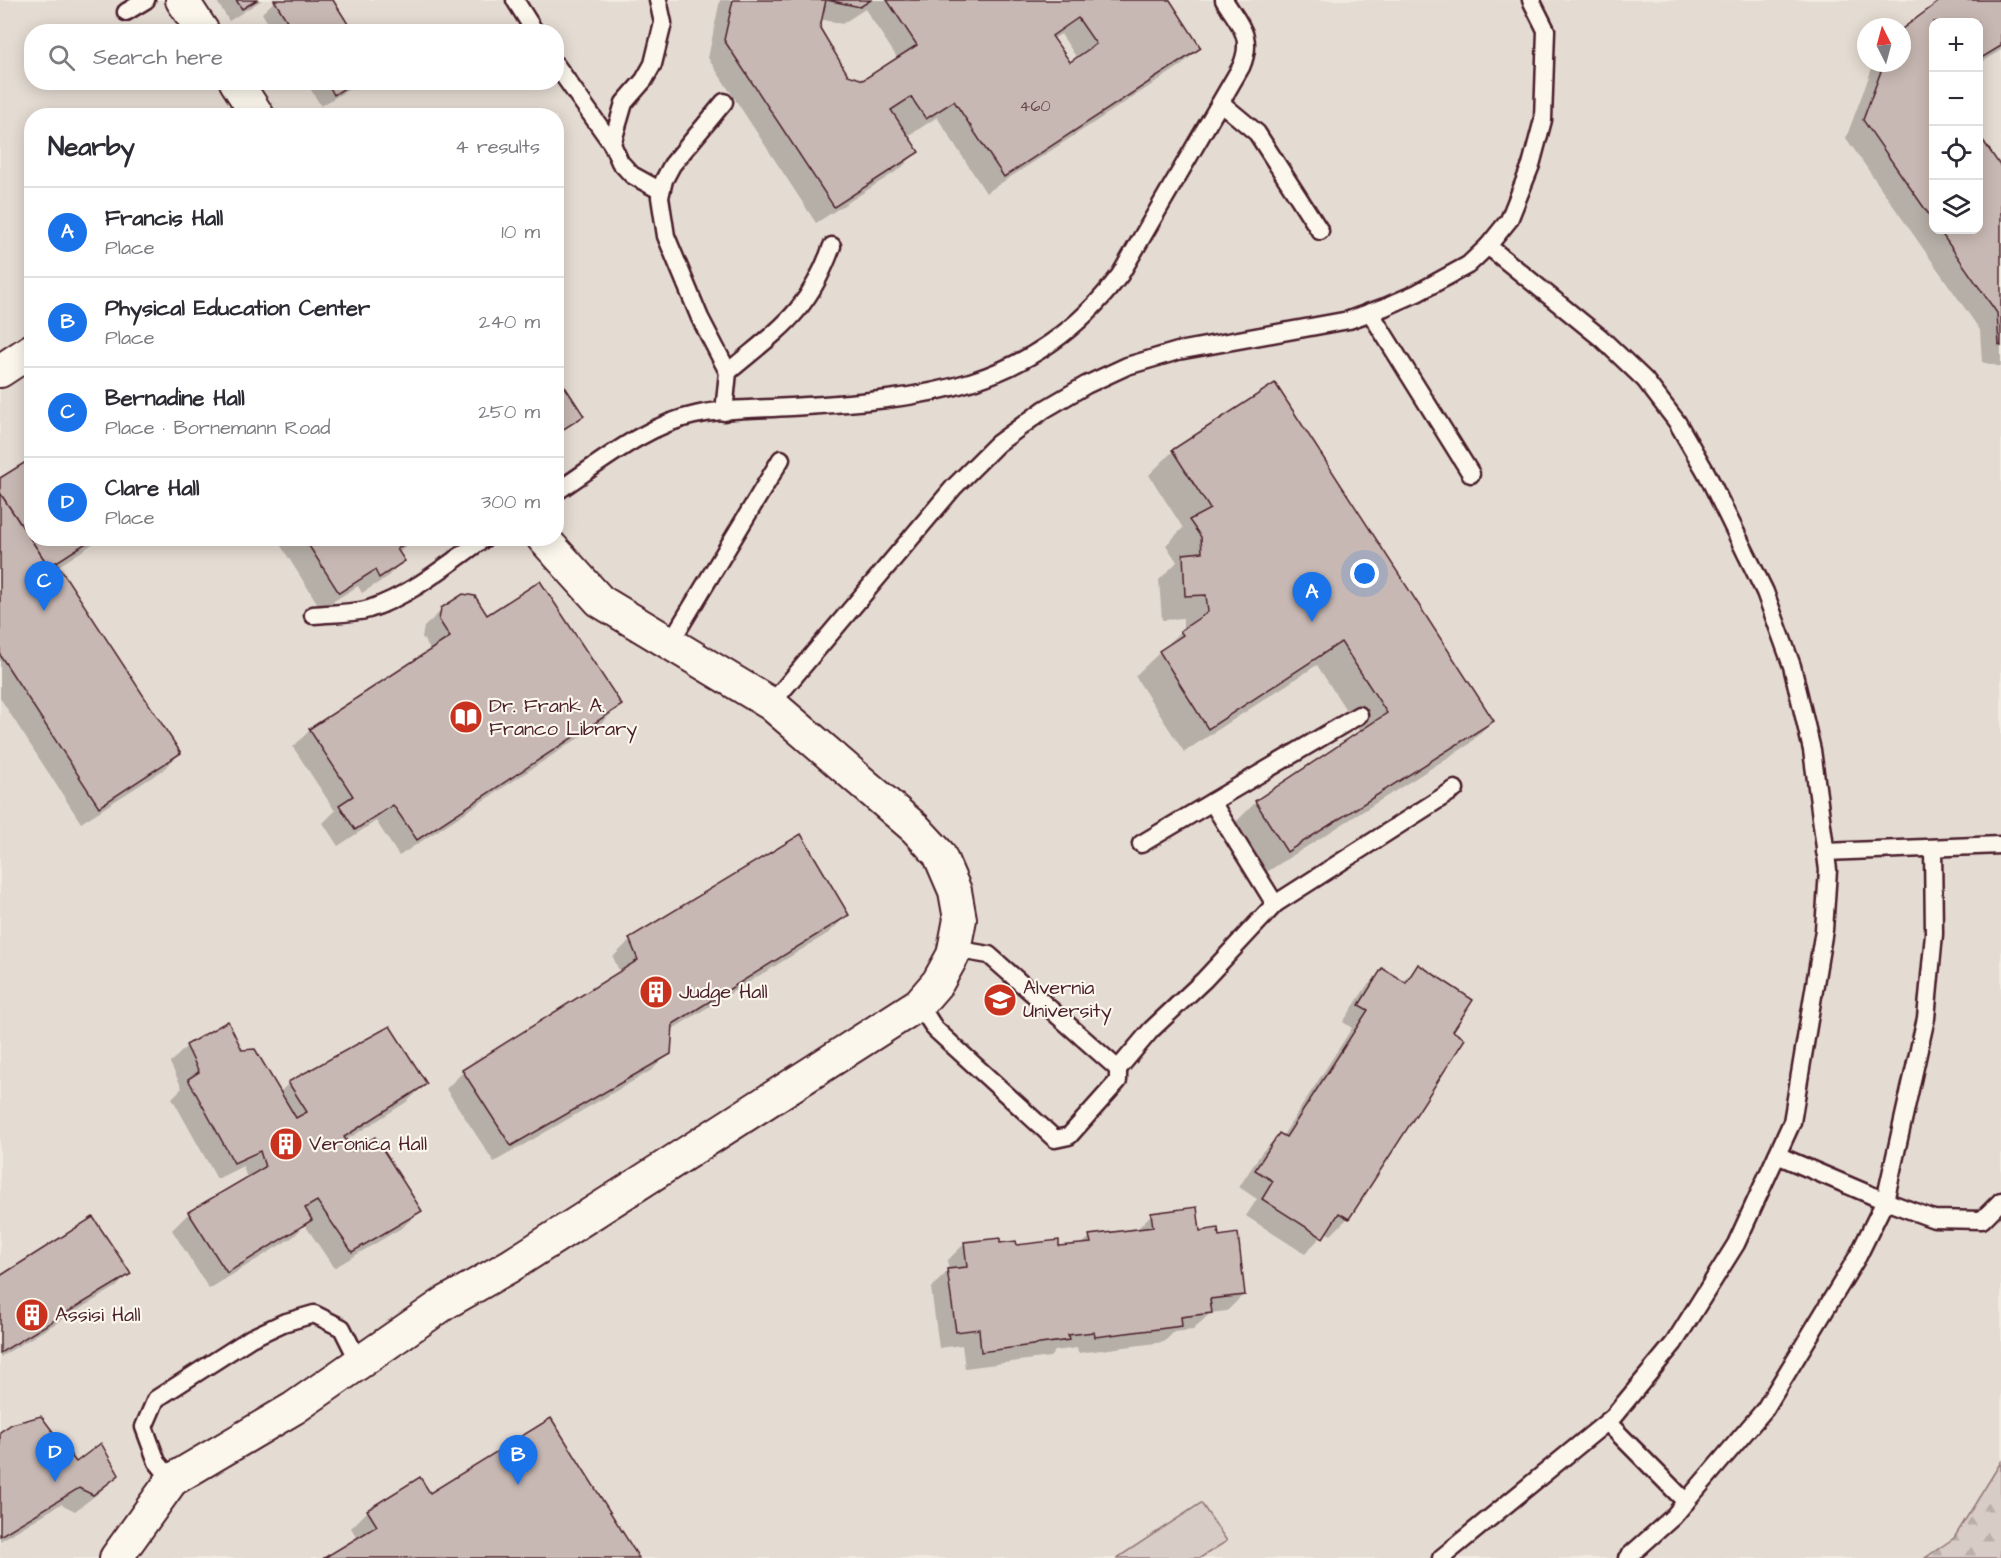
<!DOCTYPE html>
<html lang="en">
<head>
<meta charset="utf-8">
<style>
  :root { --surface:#fff; --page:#f7f7f7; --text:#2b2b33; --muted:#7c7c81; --line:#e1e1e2; --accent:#1a73e8 }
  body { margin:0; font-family:"Architects Daughter",sans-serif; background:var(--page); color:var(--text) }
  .controls { position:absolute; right:18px; top:18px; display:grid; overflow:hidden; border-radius:12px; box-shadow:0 3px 15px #0003 }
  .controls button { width:54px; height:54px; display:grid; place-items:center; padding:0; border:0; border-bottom:2px solid var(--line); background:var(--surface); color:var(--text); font:30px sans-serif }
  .compass { position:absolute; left:1857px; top:18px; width:54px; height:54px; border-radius:50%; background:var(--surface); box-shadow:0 3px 15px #0003; rotate:354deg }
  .you { position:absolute; left:1365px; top:574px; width:21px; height:21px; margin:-15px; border:4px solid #fff; border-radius:50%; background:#1a73e8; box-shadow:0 0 0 9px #1a73e833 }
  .badge { display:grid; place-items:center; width:39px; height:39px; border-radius:50%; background:var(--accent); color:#fff; font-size:20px; font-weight:700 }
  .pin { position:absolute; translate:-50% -50px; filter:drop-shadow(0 2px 3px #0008) }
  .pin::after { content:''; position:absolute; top:32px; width:21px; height:18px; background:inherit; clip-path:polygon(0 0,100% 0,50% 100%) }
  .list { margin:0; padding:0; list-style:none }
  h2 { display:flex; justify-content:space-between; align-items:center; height:78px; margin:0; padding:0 24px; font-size:26px }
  h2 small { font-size:20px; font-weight:400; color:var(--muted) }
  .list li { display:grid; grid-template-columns:39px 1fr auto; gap:18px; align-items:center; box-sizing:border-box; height:90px; padding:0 24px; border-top:2px solid var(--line) }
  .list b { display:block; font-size:22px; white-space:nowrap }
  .list p { margin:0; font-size:20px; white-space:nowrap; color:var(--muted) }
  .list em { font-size:20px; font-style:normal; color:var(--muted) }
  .icon { flex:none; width:33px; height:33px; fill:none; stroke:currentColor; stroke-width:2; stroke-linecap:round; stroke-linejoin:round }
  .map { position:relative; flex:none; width:2001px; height:1558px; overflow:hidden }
  .search { position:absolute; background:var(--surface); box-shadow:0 3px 15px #0003; left:24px; top:24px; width:540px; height:66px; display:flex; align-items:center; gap:15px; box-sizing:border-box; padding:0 21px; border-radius:24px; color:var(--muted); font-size:22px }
  .panel { position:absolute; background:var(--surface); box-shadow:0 3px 15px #0003; left:24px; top:108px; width:540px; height:438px; border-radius:24px }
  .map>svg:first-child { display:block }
  .built { fill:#e4dbd2; fill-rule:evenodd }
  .forest { fill:url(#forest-firs); stroke:#917678; stroke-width:1.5 }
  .garden { fill:#d8ccc6; stroke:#917678; stroke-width:1.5 }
  .shadow { fill:#0003; fill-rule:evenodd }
  .building { fill:#c8b8b3; stroke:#4a1f2b; stroke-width:1.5; fill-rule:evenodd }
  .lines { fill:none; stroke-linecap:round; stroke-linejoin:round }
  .service-casing { stroke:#4a1f2b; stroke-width:21 }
  .minor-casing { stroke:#4a1f2b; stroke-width:36 }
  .service { stroke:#fbf7ec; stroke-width:16 }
  .minor { stroke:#fbf7ec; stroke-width:32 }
  .labels { text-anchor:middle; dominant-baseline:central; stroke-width:4.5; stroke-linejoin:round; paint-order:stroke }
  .number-label { font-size:16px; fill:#6a454d }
  .poi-label { font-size:20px; fill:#4a1f2b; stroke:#fbf7ec; text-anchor:start }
</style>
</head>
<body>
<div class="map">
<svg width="2001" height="1558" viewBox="0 0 2001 1558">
  <defs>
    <pattern id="forest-firs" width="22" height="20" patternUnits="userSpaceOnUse" patternTransform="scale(1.5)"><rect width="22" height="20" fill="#d8ccc6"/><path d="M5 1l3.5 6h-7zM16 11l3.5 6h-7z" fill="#bbafaa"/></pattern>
  </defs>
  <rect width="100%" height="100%" fill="#f0eae0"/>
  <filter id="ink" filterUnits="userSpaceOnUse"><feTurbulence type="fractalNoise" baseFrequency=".0167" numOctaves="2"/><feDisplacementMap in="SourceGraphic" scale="12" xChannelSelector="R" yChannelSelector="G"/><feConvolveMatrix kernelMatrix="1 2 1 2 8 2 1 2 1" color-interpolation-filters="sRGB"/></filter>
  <g filter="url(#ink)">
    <path class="built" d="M0,0H2001V1462L1954,1538L1925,1558H0ZM1934,22H1978V230H1934ZM1866,27H1902V63H1866ZM32,32H556V82H32ZM32,116H556V538H32Z"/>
    <polygon class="forest" points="2001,1462 2001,1558 1925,1558 1954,1538"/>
    <polygon class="garden" points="1201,1503 1227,1541 1200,1558 1117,1558"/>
    <g class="shadow">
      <polygon points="216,0 262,0 229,21"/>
      <polygon points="276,0 331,0 351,32 273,32 262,13"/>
      <path d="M1168,0L1199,48L1182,65L986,193L937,117L907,137L917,152L900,169L816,223L708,58L720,0ZM865,9L898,59L864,82L847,76L818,28L820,19L842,24ZM1061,34L1077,58L1069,64L1053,39Z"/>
      <polygon points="1943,0 2001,0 2001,50 1978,65 1978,22 1934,22 1934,230 1978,230 2001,169 2001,367 1982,362 1980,330 1846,138 1874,63 1902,63 1902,31"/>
      <polygon points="306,82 360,82 321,106"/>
      <polygon points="556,376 582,416 556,435"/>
      <polygon points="1173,451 1492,721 1468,745 1262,875 1232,826 1256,802 1360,732 1317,665 1184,752 1135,676 1183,630 1183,618 1162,620 1159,580 1177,562 1166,545 1183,528 1149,475"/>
      <polygon points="0,480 32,538 102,538 57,567 180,753 163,770 81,823 0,698"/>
      <polygon points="276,538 417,538 398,553 403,561 386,578 362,593 358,586 321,609"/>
      <polygon points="442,610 487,617 620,705 603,722 399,856 376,821 338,846 323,823 335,811 293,747 310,730 431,651 422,637 424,627"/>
      <polygon points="801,837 847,915 830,932 671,1030 669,1053 652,1070 494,1162 446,1089 463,1072 620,973 613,957 630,940"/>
      <polygon points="1418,966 1451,1031 1348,1218 1331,1235 1325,1232 1305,1254 1246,1216 1257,1199 1239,1187 1262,1152 1279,1135 1282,1137 1352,1028 1343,1022 1366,987 1383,970 1402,983"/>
      <polygon points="187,1046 241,1052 279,1093 289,1083 425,1084 408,1101 345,1141 353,1153 420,1210 403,1227 334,1268 305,1225 293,1237 209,1289 172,1230 189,1213 247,1179 243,1166 217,1179 172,1098 182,1088 170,1063"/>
      <polygon points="1152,1214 1218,1237 1244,1294 1227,1311 1210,1313 1193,1330 1174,1332 1164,1342 1078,1353 1077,1348 1055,1351 1050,1357 965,1368 962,1345 939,1348 931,1288 949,1270 947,1261 964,1244 1058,1248 1081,1245 1090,1237 1135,1231"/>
      <polygon points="129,1274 116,1287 0,1357 0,1278"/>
      <polygon points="0,1434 76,1464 117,1475 100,1492 75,1511 61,1504 0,1541"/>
      <polygon points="429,1495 637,1558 327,1558 358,1539 351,1528 368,1511"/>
    </g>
    <g class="building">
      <polygon points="236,0 257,0 242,9"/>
      <polygon points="274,0 333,0 353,32 294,32"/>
      <path d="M733,0H826L820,28L848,75L863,80L917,45L887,0H1170L1201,48L1004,177L954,101L926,119L911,97L891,110L919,152L834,207L724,40ZM1078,18L1096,44L1070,62L1052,36Z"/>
      <polygon points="827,0 871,0 860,7"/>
      <polygon points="1941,0 2001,0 2001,46 1978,60 1978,22 1934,22 1934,222 1863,120 1884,63 1902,63 1902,29"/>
      <polygon points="327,82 354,82 334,95"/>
      <polygon points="1978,133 2001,167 2001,346 1999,345 1997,313 1939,230 1978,230"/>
      <polygon points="556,373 584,416 556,434"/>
      <polygon points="1275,383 1494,721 1287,852 1255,801 1387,713 1341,642 1208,729 1159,651 1183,635 1180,631 1208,612 1206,595 1185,596 1183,554 1202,552 1201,537 1189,520 1210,509 1172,450"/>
      <polygon points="32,458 32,538 94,538 49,567 0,493 0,478"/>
      <polygon points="0,493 49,567 56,562 181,753 99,807 0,655"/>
      <polygon points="304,538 413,538 397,549 405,561 379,578 375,570 339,593"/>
      <polygon points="540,581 622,705 417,840 393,805 355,830 339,805 353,796 309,729 450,637 439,620 441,608 463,594 475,596 487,615"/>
      <polygon points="801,834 849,915 673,1024 671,1054 511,1146 462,1070 638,960 629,938"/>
      <polygon points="1418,964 1473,1000 1453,1031 1465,1039 1349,1219 1339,1213 1323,1238 1262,1199 1273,1181 1255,1170 1279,1133 1286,1137 1368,1010 1359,1005 1382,968 1406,983"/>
      <polygon points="228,1021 242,1050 255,1049 296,1118 307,1112 288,1082 390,1026 427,1084 344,1137 353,1151 375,1137 422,1211 352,1252 317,1201 305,1208 312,1220 227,1273 188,1212 265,1167 260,1151 234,1163 188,1079 199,1072 186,1045"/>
      <polygon points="1197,1207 1200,1231 1218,1228 1219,1236 1238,1233 1245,1295 1210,1299 1212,1313 1181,1317 1182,1326 1095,1337 1094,1332 1068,1335 1069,1340 981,1352 979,1329 956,1332 947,1269 967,1267 964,1242 1000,1238 1000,1243 1016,1241 1017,1245 1059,1240 1059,1246 1091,1243 1089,1235 1153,1227 1151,1213"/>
      <polygon points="93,1217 131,1274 0,1353 0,1276"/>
      <polygon points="41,1416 76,1462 101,1443 119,1475 93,1495 79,1488 0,1536 0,1432 12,1424"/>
      <polygon points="551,1418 639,1558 324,1558 377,1526 367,1510 420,1477 430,1493"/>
    </g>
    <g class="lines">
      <defs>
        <g id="service">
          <polyline points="515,0 535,32"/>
          <polyline points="658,0 663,23 653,64 644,80 624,103 612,144 620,162 632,175 661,191"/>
          <polyline points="126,12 146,0"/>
          <polyline points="556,65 612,144"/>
          <polyline points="1221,103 1257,133 1320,231"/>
          <polyline points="1370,312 1471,474"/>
          <path d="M728,372C780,328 808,313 832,246"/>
          <polyline points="724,412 728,372 700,318 666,236 660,197 664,180 672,165 724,102"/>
          <path d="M556,492C599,464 645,425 695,415C726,408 760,409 791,407C924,399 1033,390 1120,275L1241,67C1254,37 1240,25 1224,0"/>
          <path d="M313,615C331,613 352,614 369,609C412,595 449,563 485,538"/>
          <polyline points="670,643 781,459"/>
          <polyline points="771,704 954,487 997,444 1045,409 1086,385 1127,366 1178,351 1349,320 1385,307 1417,293 1468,265 1488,246 1509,220 1531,165 1543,120 1546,30 1531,0"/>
          <polyline points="1212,802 1275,904"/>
          <polyline points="1141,844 1359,715"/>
          <polyline points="1825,852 2001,845"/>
          <polyline points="919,1004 935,1029 1055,1139 1069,1136 1118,1081 1118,1069 989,955 954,949"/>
          <polyline points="1118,1069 1151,1030 1204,980 1275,904 1455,789"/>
          <polyline points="1777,1155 1885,1201 1926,1018 1934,934 1933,848"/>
          <polyline points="1607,1422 1686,1502"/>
          <polyline points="172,1480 157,1462 144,1427 156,1399 251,1338 283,1323 314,1314 342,1328 359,1362"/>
          <polyline points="1441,1558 1613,1417 1674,1343 1736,1244 1792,1122 1824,930 1828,870 1812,750 1792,666 1765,592 1707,474 1677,422 1645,380 1601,338 1488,246"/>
          <polyline points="1627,1558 1673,1517 1765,1409 1858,1256 1885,1201 1934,1219 1982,1220 2001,1201"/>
        </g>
        <g id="minor">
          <polyline points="182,0 203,32"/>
          <polyline points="236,82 258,116"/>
          <polyline points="0,371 32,350"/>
          <polyline points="116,1558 172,1480 294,1408 445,1303 510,1266 919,1004 938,982 953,955 960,919 955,891 939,854 915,828 771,704 600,601 543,538"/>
        </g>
      </defs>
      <use href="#service" class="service-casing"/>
      <use href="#minor" class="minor-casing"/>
      <use href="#service" class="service"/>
      <use href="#minor" class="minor"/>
    </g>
  </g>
  <defs>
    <symbol id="library-disc" viewBox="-11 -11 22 22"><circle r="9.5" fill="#c8321e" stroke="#fbf7ec"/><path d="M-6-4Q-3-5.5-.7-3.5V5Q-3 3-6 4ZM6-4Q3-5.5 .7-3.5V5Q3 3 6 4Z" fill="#fff"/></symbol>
    <symbol id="building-disc" viewBox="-11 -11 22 22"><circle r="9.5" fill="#c8321e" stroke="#fbf7ec"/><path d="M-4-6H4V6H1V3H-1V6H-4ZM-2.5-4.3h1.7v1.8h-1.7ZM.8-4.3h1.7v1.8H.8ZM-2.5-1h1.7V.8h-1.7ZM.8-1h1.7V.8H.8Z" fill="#fff"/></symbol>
    <symbol id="university-disc" viewBox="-11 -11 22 22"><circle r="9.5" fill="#c8321e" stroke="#fbf7ec"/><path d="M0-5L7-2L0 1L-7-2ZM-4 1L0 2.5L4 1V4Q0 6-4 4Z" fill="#fff"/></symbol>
  </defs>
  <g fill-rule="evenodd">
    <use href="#library-disc" x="447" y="698" width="38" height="38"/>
    <use href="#building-disc" x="637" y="973" width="38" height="38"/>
    <use href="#university-disc" x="981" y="981" width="38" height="38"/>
    <use href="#building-disc" x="267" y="1125" width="38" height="38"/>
    <use href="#building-disc" x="13" y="1296" width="38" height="38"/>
  </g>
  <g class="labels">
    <g class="number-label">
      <text x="1035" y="106">460</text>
    </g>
    <g class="poi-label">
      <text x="489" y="706">Dr. Frank A.<tspan x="489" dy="23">Franco Library</tspan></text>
      <text x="1023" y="988">Alvernia<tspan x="1023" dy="23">University</tspan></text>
      <text x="679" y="992">Judge Hall</text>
      <text x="309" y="1144">Veronica Hall</text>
      <text x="55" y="1315">Assisi Hall</text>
    </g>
  </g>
</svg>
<div class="controls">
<button>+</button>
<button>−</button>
<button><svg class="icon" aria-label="locate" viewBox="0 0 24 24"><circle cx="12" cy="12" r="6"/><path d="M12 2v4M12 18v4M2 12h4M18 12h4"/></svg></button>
<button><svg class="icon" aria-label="layers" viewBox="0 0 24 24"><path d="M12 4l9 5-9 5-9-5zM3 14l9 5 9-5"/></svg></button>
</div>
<svg class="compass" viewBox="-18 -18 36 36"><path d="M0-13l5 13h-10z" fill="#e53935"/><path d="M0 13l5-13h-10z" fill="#7c7c81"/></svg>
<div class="you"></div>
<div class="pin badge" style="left:1312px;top:622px">A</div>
<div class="pin badge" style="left:518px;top:1485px">B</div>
<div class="pin badge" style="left:44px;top:611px">C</div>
<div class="pin badge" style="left:55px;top:1482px">D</div>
<div class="search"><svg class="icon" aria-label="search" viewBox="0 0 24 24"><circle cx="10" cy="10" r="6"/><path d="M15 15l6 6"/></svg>Search here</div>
<section class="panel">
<h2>Nearby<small>4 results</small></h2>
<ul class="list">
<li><span class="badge">A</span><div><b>Francis Hall</b><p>Place</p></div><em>10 m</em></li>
<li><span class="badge">B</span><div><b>Physical Education Center</b><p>Place</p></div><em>240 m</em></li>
<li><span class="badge">C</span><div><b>Bernadine Hall</b><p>Place · Bornemann Road</p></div><em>250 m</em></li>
<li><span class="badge">D</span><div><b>Clare Hall</b><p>Place</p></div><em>300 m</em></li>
</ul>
</section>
</div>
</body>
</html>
